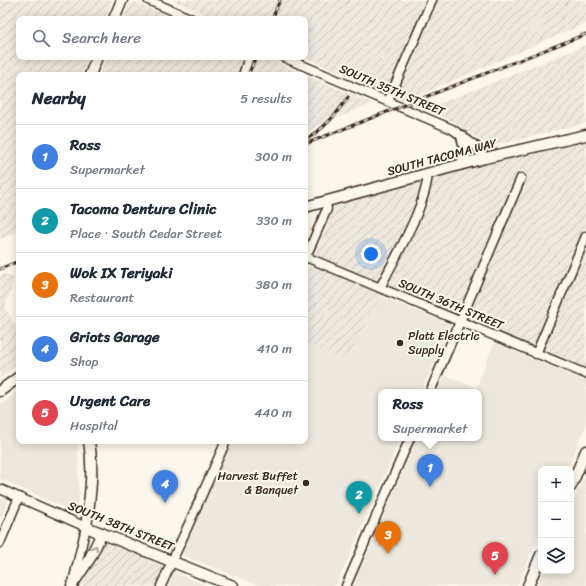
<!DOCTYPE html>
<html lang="en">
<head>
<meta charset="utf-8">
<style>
  :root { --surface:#fff; --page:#f6f6f7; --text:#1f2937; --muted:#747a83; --line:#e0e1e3; --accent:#0b8043 }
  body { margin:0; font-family:Sriracha,sans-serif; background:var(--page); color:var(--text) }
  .controls { position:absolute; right:12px; bottom:12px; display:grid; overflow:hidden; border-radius:8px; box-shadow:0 2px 10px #0003 }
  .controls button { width:36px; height:36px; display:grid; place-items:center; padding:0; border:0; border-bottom:1px solid var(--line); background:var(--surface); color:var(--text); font:20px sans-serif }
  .you { position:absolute; left:371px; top:254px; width:14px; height:14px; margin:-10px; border:3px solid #fff; border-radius:50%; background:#1a73e8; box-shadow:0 0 0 6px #1a73e833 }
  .badge { display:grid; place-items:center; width:26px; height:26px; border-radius:50%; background:var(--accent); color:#fff; font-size:13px; font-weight:700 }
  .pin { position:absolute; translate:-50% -33px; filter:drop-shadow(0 1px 2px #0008) }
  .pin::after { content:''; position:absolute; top:21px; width:14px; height:12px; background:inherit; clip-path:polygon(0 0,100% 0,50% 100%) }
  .popup { position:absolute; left:378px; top:389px; width:104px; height:52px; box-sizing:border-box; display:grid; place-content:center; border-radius:8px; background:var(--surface); filter:drop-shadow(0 1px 3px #0005); font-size:13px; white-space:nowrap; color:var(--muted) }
  .popup b { font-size:15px; color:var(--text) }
  .popup::after { content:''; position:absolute; left:50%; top:100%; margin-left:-8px; border:8px solid transparent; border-top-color:var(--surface) }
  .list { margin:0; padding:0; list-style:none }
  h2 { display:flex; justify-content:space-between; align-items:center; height:52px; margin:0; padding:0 16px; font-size:17px }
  h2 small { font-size:13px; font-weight:400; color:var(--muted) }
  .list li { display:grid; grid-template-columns:26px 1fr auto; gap:12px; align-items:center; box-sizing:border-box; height:64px; padding:0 16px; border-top:1px solid var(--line) }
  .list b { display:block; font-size:15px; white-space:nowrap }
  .list p { margin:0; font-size:13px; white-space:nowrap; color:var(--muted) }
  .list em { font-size:13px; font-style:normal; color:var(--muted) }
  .icon { flex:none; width:22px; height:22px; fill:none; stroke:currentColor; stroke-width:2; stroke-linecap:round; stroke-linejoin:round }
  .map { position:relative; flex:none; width:586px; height:586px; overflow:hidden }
  .search { position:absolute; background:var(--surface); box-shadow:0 2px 10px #0003; left:16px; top:16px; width:292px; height:44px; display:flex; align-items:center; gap:10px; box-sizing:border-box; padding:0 14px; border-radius:8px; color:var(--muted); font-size:15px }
  .panel { position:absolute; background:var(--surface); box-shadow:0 2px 10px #0003; left:16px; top:72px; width:292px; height:372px; border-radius:8px }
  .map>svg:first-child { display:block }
  .built { fill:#ede8dd }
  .industrial { fill:url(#industrial-furrows) }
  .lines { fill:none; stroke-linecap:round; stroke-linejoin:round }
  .minor-casing { stroke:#3b2a1e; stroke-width:11 }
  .major-casing { stroke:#3b2a1e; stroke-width:13 }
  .minor { stroke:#fbf7ec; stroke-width:8 }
  .major { stroke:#fbf7ec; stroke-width:10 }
  .rail-casing { stroke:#3b2a1e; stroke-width:3 }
  .rail { stroke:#fbf7ec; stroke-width:1.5; stroke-dasharray:4.5; stroke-linecap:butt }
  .oneway { stroke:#9b9085 }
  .poi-dot { fill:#3b2a1e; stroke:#fbf7ec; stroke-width:1.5 }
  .labels { text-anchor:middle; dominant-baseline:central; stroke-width:4; stroke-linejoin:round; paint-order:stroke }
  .street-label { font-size:12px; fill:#3b2a1e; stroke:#fbf7ec }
  .poi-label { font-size:12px; fill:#3b2a1e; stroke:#fbf7ec; text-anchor:start }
</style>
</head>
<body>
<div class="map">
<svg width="586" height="586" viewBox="0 0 586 586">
  <defs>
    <pattern id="industrial-furrows" width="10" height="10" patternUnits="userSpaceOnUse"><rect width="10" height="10" fill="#ede8dd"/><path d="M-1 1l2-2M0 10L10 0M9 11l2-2" fill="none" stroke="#ccc7bd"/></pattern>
  </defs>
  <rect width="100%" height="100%" fill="#fbf7ec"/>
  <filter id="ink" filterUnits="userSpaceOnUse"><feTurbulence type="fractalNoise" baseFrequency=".025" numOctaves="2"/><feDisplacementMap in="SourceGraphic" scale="8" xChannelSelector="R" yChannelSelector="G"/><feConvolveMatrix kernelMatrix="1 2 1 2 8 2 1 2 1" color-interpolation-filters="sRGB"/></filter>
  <g filter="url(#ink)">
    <g class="built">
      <polygon points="380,296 447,323 450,326 421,392 381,392 381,438 401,438 336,586 260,586 184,556 183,551 231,441 305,441 305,343 346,360"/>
      <polygon points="494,343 586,381 586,426 567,469 541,469 541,531 517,586 353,586 417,438 479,438 479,392 437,392 445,375 476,388"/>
      <polygon points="19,390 19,441 78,441 79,500 76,506 68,509 0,479 0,405"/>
      <polygon points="586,473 586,586 537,586 543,571 571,571 571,508"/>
      <polygon points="0,497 8,500 0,522"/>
      <polygon points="174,572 207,586 168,586"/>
    </g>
    <g class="industrial">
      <polygon points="0,0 113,0 105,19 19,19 19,57 89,57 81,75 19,75 19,223 15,233 0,239"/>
      <polygon points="172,0 586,0 586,23 406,101 304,57 305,19 216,19"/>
      <polygon points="135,2 175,19 123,19 129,5"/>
      <polygon points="586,45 586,123 492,146 486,144 454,122 426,109"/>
      <polygon points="107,57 263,57 372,103 305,132 305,75 99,75"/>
      <polygon points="586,141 586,369 386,286 346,361 305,343 305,277 335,206 411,182 485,163"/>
      <polygon points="6,274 14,278 5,308 19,333 19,363 0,378 0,276"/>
      <polygon points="104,543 109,543 166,568 159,586 81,586 98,547"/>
    </g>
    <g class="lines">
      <defs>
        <g id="minor">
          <polyline points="148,0 192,19"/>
          <polyline points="283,57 452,129 477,147 485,158"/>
          <polyline points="243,75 249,57"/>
          <polyline points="388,101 432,0"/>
          <polyline points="306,257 586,374"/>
          <polyline points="305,259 327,209 326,201"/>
          <path d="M380,288C395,257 426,207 428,173"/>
          <polyline points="536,354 586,236"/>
          <polyline points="430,392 521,178"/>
          <polyline points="0,489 86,527 74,578"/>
          <polyline points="0,543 19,497"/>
          <polyline points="161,586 226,441"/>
          <polyline points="346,586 410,438"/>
        </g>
        <g id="major">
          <polyline points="114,19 122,0"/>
          <polyline points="90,75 97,57"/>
          <polyline points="462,136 466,153 462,164"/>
          <polyline points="305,207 485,158 586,135"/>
          <polyline points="0,391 19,377"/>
          <path d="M89,441C94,470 90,498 86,527L233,586"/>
          <polyline points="571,486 586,451"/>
          <polyline points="72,585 90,558 102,533"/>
          <polyline points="528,586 541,555"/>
        </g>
      </defs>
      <use href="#minor" class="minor-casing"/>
      <use href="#major" class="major-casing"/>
      <use href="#minor" class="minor"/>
      <use href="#major" class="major"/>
      <defs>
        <g id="rail">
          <polyline points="272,19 280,0"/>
          <polyline points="248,75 256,57"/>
          <path d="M305,140C324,129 336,115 348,97"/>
          <polyline points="305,144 586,34"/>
          <polyline points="0,269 19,261"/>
        </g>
      </defs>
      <use href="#rail" class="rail-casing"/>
      <use href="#rail" class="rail"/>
    </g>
    <defs><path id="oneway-chevron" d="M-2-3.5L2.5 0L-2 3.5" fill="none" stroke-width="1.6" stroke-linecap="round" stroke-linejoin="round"/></defs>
    <use class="oneway" href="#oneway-chevron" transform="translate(95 548) rotate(-63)"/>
  </g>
  <g class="poi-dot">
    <circle cx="400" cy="343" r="4"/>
    <circle cx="306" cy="483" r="4"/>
  </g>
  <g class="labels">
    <g class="street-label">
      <text transform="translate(392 90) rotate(23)">SOUTH 35TH STREET</text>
      <text transform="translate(442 157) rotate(-15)">SOUTH TACOMA WAY</text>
      <text transform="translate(451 304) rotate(23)">SOUTH 36TH STREET</text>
      <text transform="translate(121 526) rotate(22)">SOUTH 38TH STREET</text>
    </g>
    <g class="poi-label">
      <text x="408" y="336">Platt Electric<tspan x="408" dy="14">Supply</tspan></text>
      <text x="298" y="476" text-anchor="end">Harvest Buffet<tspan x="298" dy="14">&amp; Banquet</tspan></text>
    </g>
  </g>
</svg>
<div class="controls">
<button>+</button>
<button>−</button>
<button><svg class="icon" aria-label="layers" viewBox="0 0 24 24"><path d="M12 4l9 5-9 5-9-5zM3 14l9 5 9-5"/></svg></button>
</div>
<div class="you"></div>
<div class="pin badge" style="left:430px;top:487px;background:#3f7fe0">1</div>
<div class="popup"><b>Ross</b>Supermarket</div>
<div class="pin badge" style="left:359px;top:514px;background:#0f9aa8">2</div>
<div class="pin badge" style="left:388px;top:554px;background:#e8710a">3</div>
<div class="pin badge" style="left:165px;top:503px;background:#3f7fe0">4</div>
<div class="pin badge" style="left:495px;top:575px;background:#e0444e">5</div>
<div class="search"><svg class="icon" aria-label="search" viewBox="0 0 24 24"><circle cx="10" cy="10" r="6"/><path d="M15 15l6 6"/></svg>Search here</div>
<section class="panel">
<h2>Nearby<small>5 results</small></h2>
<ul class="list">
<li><span class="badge" style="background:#3f7fe0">1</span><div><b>Ross</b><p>Supermarket</p></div><em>300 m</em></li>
<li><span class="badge" style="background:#0f9aa8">2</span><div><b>Tacoma Denture Clinic</b><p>Place · South Cedar Street</p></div><em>330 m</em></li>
<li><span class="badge" style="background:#e8710a">3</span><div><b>Wok IX Teriyaki</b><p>Restaurant</p></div><em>380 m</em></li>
<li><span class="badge" style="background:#3f7fe0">4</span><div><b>Griots Garage</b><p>Shop</p></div><em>410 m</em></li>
<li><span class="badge" style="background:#e0444e">5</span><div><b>Urgent Care</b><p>Hospital</p></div><em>440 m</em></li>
</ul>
</section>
</div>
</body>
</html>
